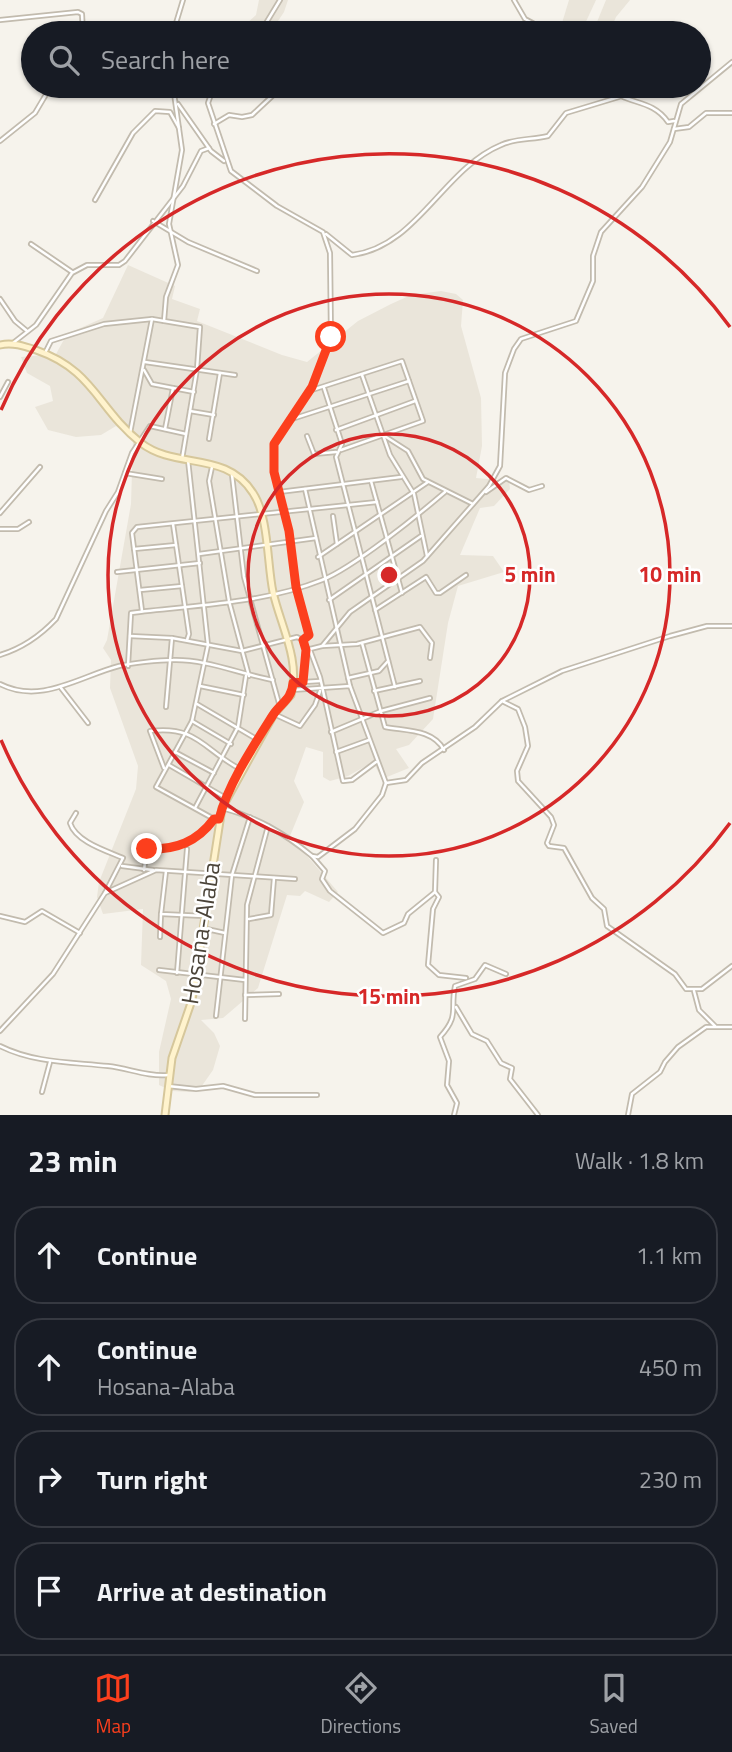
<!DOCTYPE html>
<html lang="en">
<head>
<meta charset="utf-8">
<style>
  :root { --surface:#171b24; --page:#242831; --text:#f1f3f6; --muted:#9ea1a6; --line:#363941; --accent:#fc3f1d }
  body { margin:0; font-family:"Titillium Web",sans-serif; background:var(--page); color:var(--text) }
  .stop { position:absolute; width:21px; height:21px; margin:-16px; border:5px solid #fc3f1d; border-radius:50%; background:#fff }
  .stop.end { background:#fc3f1d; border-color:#fff; box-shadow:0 2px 7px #0008 }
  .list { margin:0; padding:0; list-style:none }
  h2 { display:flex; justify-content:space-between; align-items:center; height:91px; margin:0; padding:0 28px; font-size:30px }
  h2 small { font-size:23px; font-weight:400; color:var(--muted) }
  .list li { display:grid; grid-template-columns:46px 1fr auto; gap:21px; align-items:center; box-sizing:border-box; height:98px; margin:0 14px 14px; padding:0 14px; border:2px solid var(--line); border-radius:28px }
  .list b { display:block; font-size:26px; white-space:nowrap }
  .list p { margin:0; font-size:23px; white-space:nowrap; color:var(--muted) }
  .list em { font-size:23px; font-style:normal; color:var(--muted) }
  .icon { flex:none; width:38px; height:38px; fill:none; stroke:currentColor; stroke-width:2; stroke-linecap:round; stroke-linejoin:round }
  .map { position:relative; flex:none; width:732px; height:1115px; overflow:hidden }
  .search { position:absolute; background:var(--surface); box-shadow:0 2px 5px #0004; left:21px; right:21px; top:21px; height:77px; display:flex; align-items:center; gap:18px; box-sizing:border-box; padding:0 24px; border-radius:38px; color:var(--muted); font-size:26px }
  .sheet { height:539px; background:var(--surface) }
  nav { display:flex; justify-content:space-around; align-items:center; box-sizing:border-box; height:98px; border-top:2px solid var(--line); background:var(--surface); font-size:19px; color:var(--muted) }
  nav a { display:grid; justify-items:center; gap:4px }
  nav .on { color:var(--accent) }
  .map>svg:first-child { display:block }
  .residential { fill:#eae5da }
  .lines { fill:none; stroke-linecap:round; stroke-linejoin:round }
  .street-casing { stroke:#c2bbae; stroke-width:6 }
  .secondary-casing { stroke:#d6c79b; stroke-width:9 }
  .street { stroke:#fff; stroke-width:2.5 }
  .secondary { stroke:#fff3cd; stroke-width:5 }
  .route { stroke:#fc3f1d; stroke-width:9 }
  .ring { fill:none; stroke:#d62828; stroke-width:3.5 }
  .labels { text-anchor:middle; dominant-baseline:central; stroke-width:5; stroke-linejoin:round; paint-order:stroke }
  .street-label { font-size:24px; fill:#4b4439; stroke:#fff }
  .centre { fill:#d62828; stroke:#fff; stroke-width:3.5 }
  .ring-label { font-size:21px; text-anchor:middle; font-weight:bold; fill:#d62828; stroke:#fff; stroke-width:5; stroke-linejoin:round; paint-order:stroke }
</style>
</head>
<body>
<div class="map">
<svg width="732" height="1115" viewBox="0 0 732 1115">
  <rect width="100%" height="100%" fill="#f6f3ec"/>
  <g class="residential">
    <polygon points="259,0 288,0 284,12 270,33 236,33 256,15"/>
    <polygon points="569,0 596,0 583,28 568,33 563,29 562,23"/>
    <polygon points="606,0 630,0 616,17 609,33 597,33 597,22"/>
    <polygon points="128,265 175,286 172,299 200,309 197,321 282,355 307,362 358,321 391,304 411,295 441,291 456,294 463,300 461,326 481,398 482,446 476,478 509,481 510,489 494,506 480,508 460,555 493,556 504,572 458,586 448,623 433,719 409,745 396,749 409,768 382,779 373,762 348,776 330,781 323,777 323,752 306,747 294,781 304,802 290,836 338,892 329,902 305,891 300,896 287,895 258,988 223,1018 201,1020 214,1033 220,1046 213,1070 199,1090 189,1092 172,1091 159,1085 159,1052 171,999 166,981 141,965 143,909 103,914 97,897 99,882 136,789 138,766 110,688 111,660 103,648 107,640 131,504 133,440 116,426 101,435 76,437 48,430 35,407 53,401 50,386 27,373 21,357 56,354 67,334 103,318"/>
  </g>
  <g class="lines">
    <defs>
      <g id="street">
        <polyline points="514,0 525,19 551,33"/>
        <polyline points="0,20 78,12 82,14 83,33"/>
        <polyline points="173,33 183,0"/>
        <polyline points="260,33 280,0"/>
        <polyline points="60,86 79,94 85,86"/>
        <polyline points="214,86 208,103 231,171 277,206 323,232 330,253 331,337 312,387 274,444 274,472 289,531 296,587 308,635 303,640"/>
        <path d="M609,86C624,106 651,97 668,122L674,121"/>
        <polyline points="178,104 211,151 224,161"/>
        <polyline points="214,124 229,115 242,117 252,115 283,86"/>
        <polyline points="674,129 689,127 706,113 732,113"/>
        <polyline points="0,141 35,113 51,86"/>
        <polyline points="95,200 133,133 155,111 170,112 179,128"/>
        <polyline points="153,221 188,242 257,271"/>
        <path d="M326,234L352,255C417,247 443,169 501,145C516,138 532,140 548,136L566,113L619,97"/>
        <polyline points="31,244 72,272"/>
        <polyline points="0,299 15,321 27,331"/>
        <polyline points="164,321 166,297 178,265 169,224 182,150 173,86"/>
        <polyline points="13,343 36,325 72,273 87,265 119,265 125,261 183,186 201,151 209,148"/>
        <polyline points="45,353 51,341 104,324 152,319"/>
        <polyline points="145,362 235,375"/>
        <polyline points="144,370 152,384 194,392"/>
        <polyline points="362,375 390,455 414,494 427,556"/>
        <polyline points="324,388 342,444 336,457 395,687"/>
        <polyline points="309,391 402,361 423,421 341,450"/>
        <polyline points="0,397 8,382"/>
        <polyline points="190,411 214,415"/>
        <polyline points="289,420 409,381"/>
        <polyline points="165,429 173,388"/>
        <polyline points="336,430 415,401"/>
        <polyline points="130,433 152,319 200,327 197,369 182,459"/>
        <polyline points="383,435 408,451 423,479 473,504"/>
        <polyline points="307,436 314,454 336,452"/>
        <polyline points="209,439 220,373"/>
        <polyline points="188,460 208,645 192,721 156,787 214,819"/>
        <polyline points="212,467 209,481 229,601 249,676"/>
        <polyline points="125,473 162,479"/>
        <polyline points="232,475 244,577 280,707"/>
        <polyline points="371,481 402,593"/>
        <polyline points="305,489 350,686"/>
        <polyline points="279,492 401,477"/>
        <polyline points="486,492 506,478 529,490 542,486"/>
        <polyline points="0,513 40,467"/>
        <polyline points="333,516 337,544"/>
        <polyline points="173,524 189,634 187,640"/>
        <polyline points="0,529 18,529 29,522"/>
        <polyline points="134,549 176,545"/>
        <polyline points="199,554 316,538"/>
        <polyline points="318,557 428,482"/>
        <polyline points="117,572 200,563"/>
        <polyline points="140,590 182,586"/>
        <polyline points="329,600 421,536"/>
        <polyline points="375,610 426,577 436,593 440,593 466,575"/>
        <polyline points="142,611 132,533 137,527 377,502"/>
        <polyline points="130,636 172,638 242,651 297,637 303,640 306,650 322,646 350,612 423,561 489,486 500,466 505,373 514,349 521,339 576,321 593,281 593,256 601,232 642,187 670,142 681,104 732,62"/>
        <path d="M362,643L385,727C406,731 433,729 444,750"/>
        <polyline points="322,646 357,644 420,627 432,643 430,658"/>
        <polyline points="310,650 320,677 343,781 352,780 376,762"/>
        <path d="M0,655C23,648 40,636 56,619L106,511L118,492L132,453L150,426L186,434"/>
        <path d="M128,666L131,613C194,605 262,604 322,580C354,567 417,516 445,492"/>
        <polyline points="348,678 379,671 388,661"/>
        <polyline points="303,682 320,681"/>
        <polyline points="293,683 303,682 306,650"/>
        <path d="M0,684C41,705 80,676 119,666C132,663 159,660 173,660C206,659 240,674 273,680"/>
        <polyline points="200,686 244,695"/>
        <polyline points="61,688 88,723"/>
        <polyline points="292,690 350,686 386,783 406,780 422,763 475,727 502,701 518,709 525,727 528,746 517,771 518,781 551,817 554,825 547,843 549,846 564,848 592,898 604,909 607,926 675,974 686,989 702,989 732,966"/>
        <polyline points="374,691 420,681"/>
        <polyline points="502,701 562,671 670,636 707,626 732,626"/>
        <polyline points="197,704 258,740"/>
        <polyline points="166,707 172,638"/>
        <polyline points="274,714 300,726 315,705 320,691"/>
        <polyline points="192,721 231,744"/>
        <polyline points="331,732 381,711 430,698"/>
        <polyline points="175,752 214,773"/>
        <polyline points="336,752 369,740"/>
        <polyline points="169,765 226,798"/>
        <path d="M164,768L150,731C198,725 204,751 242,770"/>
        <polyline points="195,808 238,727 246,676"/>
        <path d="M222,808C257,817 284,833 312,856L318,857L355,829L382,795L386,783"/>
        <path d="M76,813L70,823C76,842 107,851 123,858L105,893"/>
        <polyline points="312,856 325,871 322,879 330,891 383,933 404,923 408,914 435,892 436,860"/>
        <polyline points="122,866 153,870"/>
        <path d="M144,870L147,849C176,850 197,842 214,819H219"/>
        <polyline points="166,871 161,914 204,916"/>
        <polyline points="435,892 439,897 433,909 428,965 439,975 466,978"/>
        <polyline points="0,916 25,922 42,911 80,933"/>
        <polyline points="249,919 271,915 274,878"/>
        <polyline points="202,928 225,933"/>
        <polyline points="160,937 161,914"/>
        <polyline points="159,970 245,980"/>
        <polyline points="177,973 187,849"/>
        <polyline points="694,991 699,1010 715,1026"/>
        <polyline points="245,995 279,994"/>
        <polyline points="456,1007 472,1034 487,1041 501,1063 512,1068 510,1079 538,1115"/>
        <polyline points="216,1016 232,875 250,817"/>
        <polyline points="245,1019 247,905 268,826"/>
        <polyline points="0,1031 53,974 105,893 156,870 295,879"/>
        <path d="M0,1046C34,1063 71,1062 108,1066C128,1068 147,1077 168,1075"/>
        <polyline points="168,1086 196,1089 223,1086 255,1095 317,1095"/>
        <polyline points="42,1092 50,1062"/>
        <path d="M454,1115L457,1103L447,1085L449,1061L440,1037C460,1015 450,1010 455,986L475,979L485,965L506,974"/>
        <polyline points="628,1115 632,1094 660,1072 665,1062 678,1047 706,1027 732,1027"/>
      </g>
      <path id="secondary" d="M0,345C12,342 24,346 36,350C94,370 97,408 141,443C176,470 226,450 253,493C269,517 267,564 273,592C280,624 301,661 291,695L274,714L222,808L192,1000L172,1058L165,1115"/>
    </defs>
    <use href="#street" class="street-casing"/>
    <use href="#secondary" class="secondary-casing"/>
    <use href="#street" class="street"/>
    <use href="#secondary" class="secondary"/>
  </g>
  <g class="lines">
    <path class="route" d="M147,849C176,850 197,842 214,819H219C228,784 254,745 273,715C281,703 292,699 293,683L303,682L306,650L303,640L309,635L296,587L289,531L274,472V444L312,387L331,337"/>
  </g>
  <g class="ring">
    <circle cx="389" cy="575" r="141"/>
    <circle cx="389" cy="575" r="281"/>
    <path d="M730 823A422 422 0 0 1 1 740M1 410A422 422 0 0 1 730 327"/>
  </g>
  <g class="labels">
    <g class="street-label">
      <text transform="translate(200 933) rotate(-81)">Hosana-Alaba</text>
    </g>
  </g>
  <circle cx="389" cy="575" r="10" class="centre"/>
  <g class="ring-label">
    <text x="530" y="582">5 min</text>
    <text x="670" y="582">10 min</text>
    <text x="389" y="1004">15 min</text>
  </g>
</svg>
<div class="stop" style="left:331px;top:337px"></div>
<div class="stop end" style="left:147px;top:849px"></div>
<div class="search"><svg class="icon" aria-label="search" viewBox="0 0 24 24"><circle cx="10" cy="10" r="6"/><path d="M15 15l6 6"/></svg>Search here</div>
</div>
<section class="sheet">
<h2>23 min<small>Walk · 1.8 km</small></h2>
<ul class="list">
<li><svg class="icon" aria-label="ahead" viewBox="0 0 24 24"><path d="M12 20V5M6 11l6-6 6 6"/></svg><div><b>Continue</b></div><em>1.1 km</em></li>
<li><svg class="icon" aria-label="ahead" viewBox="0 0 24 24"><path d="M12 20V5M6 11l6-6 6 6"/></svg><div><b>Continue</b><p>Hosana-Alaba</p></div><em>450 m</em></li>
<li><svg class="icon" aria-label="right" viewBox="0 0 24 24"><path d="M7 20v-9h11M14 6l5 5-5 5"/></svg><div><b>Turn right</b></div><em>230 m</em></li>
<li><svg class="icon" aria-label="arrive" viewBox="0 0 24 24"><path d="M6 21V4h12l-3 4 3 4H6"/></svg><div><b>Arrive at destination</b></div></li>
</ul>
</section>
<nav>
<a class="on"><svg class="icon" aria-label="map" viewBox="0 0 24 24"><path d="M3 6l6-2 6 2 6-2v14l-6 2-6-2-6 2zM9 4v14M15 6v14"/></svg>Map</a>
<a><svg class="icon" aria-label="directions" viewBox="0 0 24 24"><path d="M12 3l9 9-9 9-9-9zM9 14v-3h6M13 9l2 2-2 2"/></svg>Directions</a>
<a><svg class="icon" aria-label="saved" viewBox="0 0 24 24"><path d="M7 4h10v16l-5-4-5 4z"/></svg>Saved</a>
</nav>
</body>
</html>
